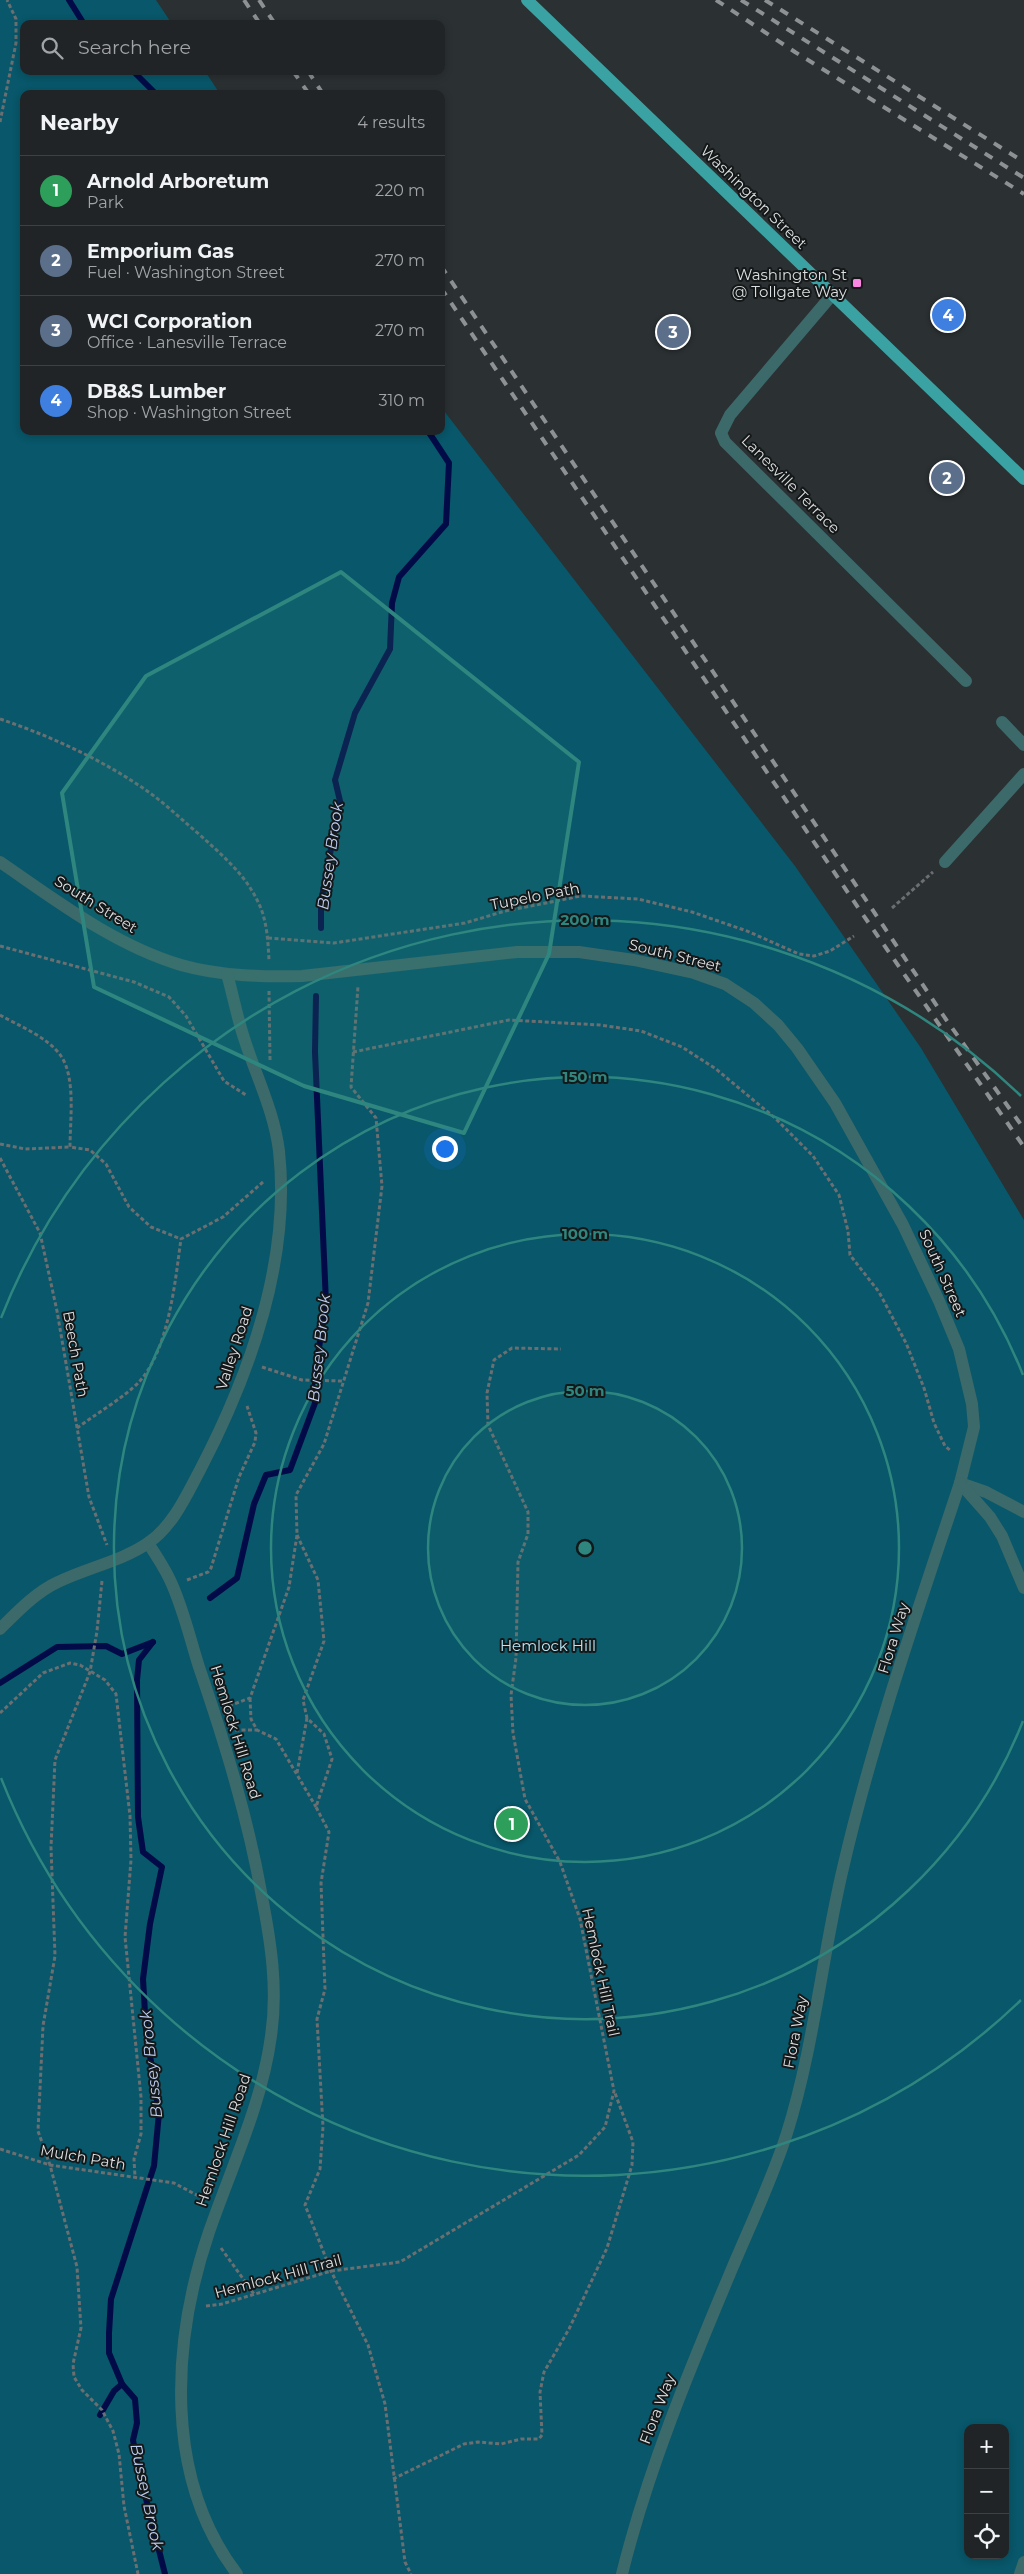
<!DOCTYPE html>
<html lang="en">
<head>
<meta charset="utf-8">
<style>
  :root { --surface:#202426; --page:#2d3032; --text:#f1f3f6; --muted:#a2a4a7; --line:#3d4143; --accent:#2563eb }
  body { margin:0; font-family:Montserrat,sans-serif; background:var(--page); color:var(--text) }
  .controls { position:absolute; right:15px; bottom:15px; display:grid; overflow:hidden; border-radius:10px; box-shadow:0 2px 8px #0003 }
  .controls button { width:45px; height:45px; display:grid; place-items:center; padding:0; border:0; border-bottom:1px solid var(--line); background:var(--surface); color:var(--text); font:25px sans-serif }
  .you { position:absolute; left:444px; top:1148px; width:18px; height:18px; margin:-12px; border:4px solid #fff; border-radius:50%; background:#1a73e8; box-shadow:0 0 0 8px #1a73e833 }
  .badge { display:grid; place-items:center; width:32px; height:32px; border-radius:50%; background:var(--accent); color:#fff; font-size:16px; font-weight:700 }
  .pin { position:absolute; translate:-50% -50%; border:2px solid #fff; box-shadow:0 1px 5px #0006 }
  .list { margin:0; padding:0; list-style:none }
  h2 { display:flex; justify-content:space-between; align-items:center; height:65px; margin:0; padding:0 20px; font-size:21px }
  h2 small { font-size:16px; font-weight:400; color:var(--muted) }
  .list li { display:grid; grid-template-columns:32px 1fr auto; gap:15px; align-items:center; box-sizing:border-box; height:70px; padding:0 20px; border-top:1px solid var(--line) }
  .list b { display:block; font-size:19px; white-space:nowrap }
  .list p { margin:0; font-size:16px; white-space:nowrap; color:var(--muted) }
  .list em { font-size:16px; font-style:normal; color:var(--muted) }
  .icon { flex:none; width:28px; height:28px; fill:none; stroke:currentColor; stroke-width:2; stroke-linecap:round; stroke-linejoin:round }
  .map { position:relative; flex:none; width:1024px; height:2574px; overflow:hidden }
  .search { position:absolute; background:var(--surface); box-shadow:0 2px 8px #0003; left:20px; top:20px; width:425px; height:55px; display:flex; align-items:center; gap:12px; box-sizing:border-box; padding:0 18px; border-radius:10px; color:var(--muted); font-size:19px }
  .panel { position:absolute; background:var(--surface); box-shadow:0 2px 8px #0003; left:20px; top:90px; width:425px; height:345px; border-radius:10px }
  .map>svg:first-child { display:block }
  .green { fill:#08576a; fill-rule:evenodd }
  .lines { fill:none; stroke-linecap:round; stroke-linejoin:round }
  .stream { stroke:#020b47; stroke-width:6 }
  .path { stroke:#6b6f71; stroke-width:3; stroke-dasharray:4 2.5; stroke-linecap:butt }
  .minor { stroke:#3c6969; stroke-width:12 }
  .major { stroke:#3aa2a3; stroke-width:12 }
  .rail { stroke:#8d9193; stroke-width:4; stroke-dasharray:9 9; stroke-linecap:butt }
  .marked { fill:#2e867f; fill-opacity:0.2; stroke:#2e867f; stroke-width:4; stroke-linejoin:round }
  .ring { fill:none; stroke:#2e867f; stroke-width:2.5 }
  .poi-dot { fill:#fc86e3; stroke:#151818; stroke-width:2 }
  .labels { text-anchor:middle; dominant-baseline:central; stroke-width:4; stroke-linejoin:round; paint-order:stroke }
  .street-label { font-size:15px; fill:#dcdfe1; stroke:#151818 }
  .poi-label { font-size:15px; fill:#dcdfe1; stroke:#151818; text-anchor:end }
  .park-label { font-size:15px; fill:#b5e7f7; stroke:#151818 }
  .water-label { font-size:16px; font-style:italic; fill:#bccdf2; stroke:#151818 }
  .centre { fill:#2e867f; stroke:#151818; stroke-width:2.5 }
  .ring-label { font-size:15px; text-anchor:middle; font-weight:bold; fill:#2e867f; stroke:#151818; stroke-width:4; stroke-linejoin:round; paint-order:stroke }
</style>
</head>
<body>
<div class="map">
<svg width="1024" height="2574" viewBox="0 0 1024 2574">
  <rect width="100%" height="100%" fill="#2b3032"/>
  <path class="green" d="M0,0H156L172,24H24V71H205L220,94H24V431H441V407L795,866L921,1048L1024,1220V2574H0ZM968,2428H1005V2555H968Z"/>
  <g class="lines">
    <g class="stream">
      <polyline points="69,0 84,24"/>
      <polyline points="133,71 156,94"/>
      <polyline points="321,928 321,902 340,801 335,780 355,713 390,649 392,603 399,577 446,524 449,463 428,431"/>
      <polyline points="210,1598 237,1578 254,1504 266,1475 290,1470 315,1403 315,1373 326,1303 315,1052 316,996"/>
      <polyline points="153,1642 139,1660 137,1680 138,1817 143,1852 162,1867 150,1924 143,1979 146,2030 159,2113 154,2166 111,2299 109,2333 109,2353 122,2384 135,2399 137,2423 133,2440 137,2463 165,2574"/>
      <polyline points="0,1683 57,1647 106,1646 122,1654 153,1642"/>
      <polyline points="100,2415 114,2391 122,2384"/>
    </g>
    <g class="path">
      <polyline points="0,122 16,43 16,19 7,0"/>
      <path d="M0,719C53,737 105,761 150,793C168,806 183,821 200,835C223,856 246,875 259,904C267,921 268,941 269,960"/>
      <polyline points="892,908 933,872"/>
      <polyline points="268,938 334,943 465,923 505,911 581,896 638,899 692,912 747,931 799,954 814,956 830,951 854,936"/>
      <polyline points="0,946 134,982 169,997 186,1016 224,1081 246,1095"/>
      <polyline points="269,991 270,1060"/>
      <path d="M0,1015C19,1026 48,1037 61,1056C76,1078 70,1121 70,1147L90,1150L106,1164L129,1207L151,1227L181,1239"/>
      <polyline points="353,1052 509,1020 600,1025 641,1031 682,1047 716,1069 775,1118 813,1156 839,1195 848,1231 850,1255 879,1292 906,1343 924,1388 934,1423 945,1446 951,1451"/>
      <polyline points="0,1144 25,1149 70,1147"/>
      <polyline points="0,1158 40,1233 57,1311 89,1497 107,1545"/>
      <polyline points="262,1367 302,1380 342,1381"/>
      <path d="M77,1428C93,1416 126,1396 139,1382C169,1349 175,1282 181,1239L223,1217L263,1182"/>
      <polyline points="297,1535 318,1580 324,1641 303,1700 307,1718 324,1734 332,1759 316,1807 329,1832 321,1883 325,1989 317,2019 323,2127 320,2169 305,2205 331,2271 368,2345 385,2404 405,2562 411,2574"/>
      <polyline points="187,1580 208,1572 211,1568 239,1477 255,1442 256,1433 247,1406"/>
      <polyline points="102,1581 97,1631 90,1672 55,1760 51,1847 55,1956 43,2026 38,2131 50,2165 77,2267 81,2328 73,2364 74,2377 82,2390 102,2410 113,2431 119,2454 124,2506 138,2574"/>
      <polyline points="250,1698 251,1719 257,1730 276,1739 316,1807"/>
      <polyline points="229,1706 250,1698 289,1587 297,1535 296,1495 324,1444 368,1303 382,1186 376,1118 351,1087 358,986"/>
      <polyline points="0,1713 43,1673 70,1663 80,1665 105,1680 116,1694 130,1816 131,1860 125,1937 141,2097 141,2134 134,2159 135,2177"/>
      <polyline points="235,1730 257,1730"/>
      <polyline points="297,1773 307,1718"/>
      <polyline points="0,2149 50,2165 174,2183 204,2199"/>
      <polyline points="221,2248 254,2294"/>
      <polyline points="206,2306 222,2304 331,2271 400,2262 579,2155 605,2127 614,2091 580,1919 560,1862 525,1799 513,1733 511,1695 516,1658 518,1562 528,1534 528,1512 488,1425 487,1393 494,1360 512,1348 561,1349"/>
      <polyline points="393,2479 464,2444 478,2442 501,2444 521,2439 539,2439 542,2435 540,2392 544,2372 569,2329 607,2248 632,2165 633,2142 615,2093"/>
    </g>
    <g class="minor">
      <polyline points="832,295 730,415 721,433 725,442 966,681"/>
      <polyline points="1002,722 1024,745"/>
      <path d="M0,862C57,901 114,945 181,965C220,976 262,977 302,976L517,952H579L634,960L694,973L725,984L754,1003L778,1025L797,1048L835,1103L903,1225L939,1301L959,1349L972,1404L974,1427L960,1483L986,1492L1024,1512"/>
      <polyline points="945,862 1024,774"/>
      <polyline points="960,1483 990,1517 1002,1536 1024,1588"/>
      <path d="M148,1543C156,1555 164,1567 170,1580C183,1607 190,1639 199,1667C225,1743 248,1818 262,1897C271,1943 278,1989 271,2036C262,2104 231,2168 209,2232C172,2341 163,2477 237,2574"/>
      <path d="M0,1629C17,1612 36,1592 58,1582C86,1568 122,1561 148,1543C173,1526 186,1496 200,1470C250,1374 291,1261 279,1151C274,1111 256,1076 244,1038C237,1017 233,995 227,974"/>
      <path d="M622,2574C648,2469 689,2371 731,2271C750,2226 772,2180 787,2133C814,2047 822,1956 843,1868C873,1738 918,1610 960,1483"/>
      <polyline points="1020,2574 1024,2562"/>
    </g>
    <polyline class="major" points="527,0 1024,479"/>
    <g class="rail">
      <polyline points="244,0 260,24"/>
      <polyline points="259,0 275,24"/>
      <polyline points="716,0 795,52 1024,194"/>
      <polyline points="741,0 1024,178"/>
      <polyline points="765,0 1024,162"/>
      <polyline points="293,71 309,94"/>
      <polyline points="308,71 323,94"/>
      <polyline points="441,266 945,1018 1024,1129"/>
      <polyline points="441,288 859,909 1024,1147"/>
    </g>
  </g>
  <path class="marked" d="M341,572L579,762L549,954L464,1133L304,1086L94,987L62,793L146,676Z"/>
  <circle cx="585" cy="1548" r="157" fill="#2e867f" fill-opacity=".12"/>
  <g class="ring">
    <circle cx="585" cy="1548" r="157"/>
    <circle cx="585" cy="1548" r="314"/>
    <path d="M1023 1721A471 471 0 1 1 1023 1375"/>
    <path d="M1021 2000A628 628 0 0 1 1 1778M1 1318A628 628 0 0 1 1021 1096"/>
  </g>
  <rect class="poi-dot" x="852" y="278" width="10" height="10" rx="2.5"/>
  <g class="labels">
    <g class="street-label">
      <text transform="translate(754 197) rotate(44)">Washington Street</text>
      <text transform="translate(791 484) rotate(45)">Lanesville Terrace</text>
      <text transform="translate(535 896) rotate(-11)">Tupelo Path</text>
      <text transform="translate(96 904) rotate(32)">South Street</text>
      <text transform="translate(675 955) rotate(14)">South Street</text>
      <text transform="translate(943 1273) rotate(66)">South Street</text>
      <text transform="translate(234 1348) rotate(-72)">Valley Road</text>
      <text transform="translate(76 1354) rotate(80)">Beech Path</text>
      <text transform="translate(893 1638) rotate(-73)">Flora Way</text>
      <text transform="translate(236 1732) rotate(73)">Hemlock Hill Road</text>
      <text transform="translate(601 1972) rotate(78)">Hemlock Hill Trail</text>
      <text transform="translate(795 2032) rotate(-79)">Flora Way</text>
      <text transform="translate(223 2140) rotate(-71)">Hemlock Hill Road</text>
      <text transform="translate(83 2157) rotate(10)">Mulch Path</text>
      <text transform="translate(278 2276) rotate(-15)">Hemlock Hill Trail</text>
      <text transform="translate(657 2409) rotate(-69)">Flora Way</text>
    </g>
    <g class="poi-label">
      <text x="847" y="274">Washington St<tspan x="847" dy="17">@ Tollgate Way</tspan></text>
    </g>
    <g class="park-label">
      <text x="548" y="1645">Hemlock Hill</text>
    </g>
    <g class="water-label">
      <text transform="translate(330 856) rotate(-82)">Bussey Brook</text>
      <text transform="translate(319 1348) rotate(-84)">Bussey Brook</text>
      <text transform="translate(151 2064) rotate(-96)">Bussey Brook</text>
      <text transform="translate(147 2497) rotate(78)">Bussey Brook</text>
    </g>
  </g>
  <circle cx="585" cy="1548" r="8" class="centre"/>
  <g class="ring-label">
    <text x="585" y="925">200 m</text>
    <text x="585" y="1082">150 m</text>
    <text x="585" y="1239">100 m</text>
    <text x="585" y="1396">50 m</text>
  </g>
</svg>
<div class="controls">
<button>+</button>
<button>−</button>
<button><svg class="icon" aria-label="locate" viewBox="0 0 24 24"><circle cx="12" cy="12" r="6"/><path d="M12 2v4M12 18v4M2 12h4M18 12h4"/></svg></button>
</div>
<div class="you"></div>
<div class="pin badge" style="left:512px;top:1824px;background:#2e9e5b">1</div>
<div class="pin badge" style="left:947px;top:478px;background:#5c6f8a">2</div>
<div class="pin badge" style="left:673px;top:332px;background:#5c6f8a">3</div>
<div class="pin badge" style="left:948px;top:315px;background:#3f7fe0">4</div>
<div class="search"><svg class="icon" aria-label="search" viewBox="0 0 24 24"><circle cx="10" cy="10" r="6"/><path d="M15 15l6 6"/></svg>Search here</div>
<section class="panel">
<h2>Nearby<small>4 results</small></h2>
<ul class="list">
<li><span class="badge" style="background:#2e9e5b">1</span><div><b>Arnold Arboretum</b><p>Park</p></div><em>220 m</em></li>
<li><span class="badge" style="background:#5c6f8a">2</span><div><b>Emporium Gas</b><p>Fuel · Washington Street</p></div><em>270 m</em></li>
<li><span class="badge" style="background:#5c6f8a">3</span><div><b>WCI Corporation</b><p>Office · Lanesville Terrace</p></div><em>270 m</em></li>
<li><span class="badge" style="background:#3f7fe0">4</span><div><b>DB&amp;S Lumber</b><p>Shop · Washington Street</p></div><em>310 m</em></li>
</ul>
</section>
</div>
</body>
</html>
